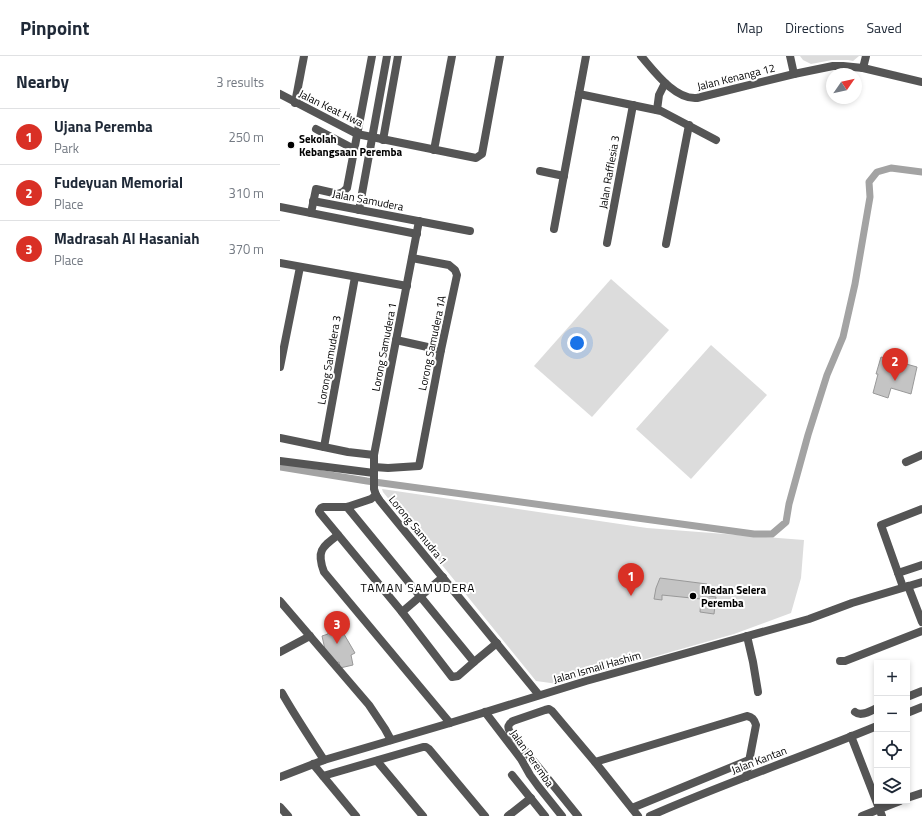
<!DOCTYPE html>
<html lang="en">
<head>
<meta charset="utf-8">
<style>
  :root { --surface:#fff; --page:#f6f6f7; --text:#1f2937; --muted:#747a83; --line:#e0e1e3; --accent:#d93025 }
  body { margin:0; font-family:"Titillium Web",sans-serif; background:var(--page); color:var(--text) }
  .controls { position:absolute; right:12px; bottom:12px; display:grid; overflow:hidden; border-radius:0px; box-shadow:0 2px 6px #0003 }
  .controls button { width:36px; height:36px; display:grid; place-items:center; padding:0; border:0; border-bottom:1px solid var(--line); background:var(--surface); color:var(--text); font:20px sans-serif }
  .compass { position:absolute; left:546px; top:12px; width:36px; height:36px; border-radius:50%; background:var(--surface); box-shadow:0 2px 6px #0003; rotate:56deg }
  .you { position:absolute; left:297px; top:287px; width:14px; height:14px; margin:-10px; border:3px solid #fff; border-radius:50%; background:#1a73e8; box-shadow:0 0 0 6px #1a73e833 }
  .badge { display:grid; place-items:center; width:26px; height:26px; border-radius:50%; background:var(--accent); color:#fff; font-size:13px; font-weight:700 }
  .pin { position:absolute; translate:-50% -33px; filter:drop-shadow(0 1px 2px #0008) }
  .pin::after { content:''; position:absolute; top:21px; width:14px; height:12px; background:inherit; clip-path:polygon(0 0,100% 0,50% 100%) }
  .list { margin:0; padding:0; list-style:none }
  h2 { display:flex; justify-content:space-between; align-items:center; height:52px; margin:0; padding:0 16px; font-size:17px }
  h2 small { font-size:13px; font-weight:400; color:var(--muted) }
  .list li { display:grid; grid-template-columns:26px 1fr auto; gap:12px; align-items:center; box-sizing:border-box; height:56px; padding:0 16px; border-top:1px solid var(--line) }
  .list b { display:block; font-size:15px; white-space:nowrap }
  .list p { margin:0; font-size:13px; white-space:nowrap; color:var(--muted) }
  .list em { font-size:13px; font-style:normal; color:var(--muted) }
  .icon { flex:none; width:22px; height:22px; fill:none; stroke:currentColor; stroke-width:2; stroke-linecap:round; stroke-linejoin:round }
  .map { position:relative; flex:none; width:642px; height:760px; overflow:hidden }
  header { display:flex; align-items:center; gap:24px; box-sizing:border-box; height:56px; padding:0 20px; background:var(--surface); border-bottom:1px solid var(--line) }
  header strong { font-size:19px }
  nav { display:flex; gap:22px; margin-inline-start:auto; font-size:14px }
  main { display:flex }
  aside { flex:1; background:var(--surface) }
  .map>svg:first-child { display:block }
  .green { fill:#dcdcdc }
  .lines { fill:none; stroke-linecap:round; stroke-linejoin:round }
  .canal { stroke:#a3a3a3; stroke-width:7 }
  .building { fill:#c4c4c4; stroke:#999 }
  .minor { stroke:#555; stroke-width:8 }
  .poi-dot { fill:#000; stroke:#fff; stroke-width:1.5 }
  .labels { text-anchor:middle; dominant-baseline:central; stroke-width:4; stroke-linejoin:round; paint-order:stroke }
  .street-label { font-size:11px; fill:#000; stroke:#fff }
  .poi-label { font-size:11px; font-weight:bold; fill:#000; stroke:#fff; text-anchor:start }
  .neighbourhood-label { font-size:12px; letter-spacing:1px; fill:#000; stroke:#fff }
</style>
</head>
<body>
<header>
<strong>Pinpoint</strong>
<nav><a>Map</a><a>Directions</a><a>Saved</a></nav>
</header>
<main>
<aside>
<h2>Nearby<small>3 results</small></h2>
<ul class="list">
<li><span class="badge">1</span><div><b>Ujana Peremba</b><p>Park</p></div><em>250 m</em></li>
<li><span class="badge">2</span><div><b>Fudeyuan Memorial</b><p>Place</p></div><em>310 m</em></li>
<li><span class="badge">3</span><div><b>Madrasah Al Hasaniah</b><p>Place</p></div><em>370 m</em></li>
</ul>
</aside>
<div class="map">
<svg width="642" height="760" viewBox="0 0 642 760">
  <rect width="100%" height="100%" fill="#fff"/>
  <g class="green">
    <polygon points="520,0 579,0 573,5 568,4 552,4 531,8 523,4"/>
    <polygon points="331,223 389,274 312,361 254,310"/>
    <polygon points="431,289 487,339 411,423 356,373"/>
    <polygon points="102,433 367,472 524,484 521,522 511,557 454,578 278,628 256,625 103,436"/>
  </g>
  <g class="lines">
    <polyline class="canal" points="0,411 87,425 474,478 492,478 506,466 509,448 528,379 547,319 563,281 575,228 590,141 589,126 597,116 611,112 642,116"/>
  </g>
  <g class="building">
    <polygon points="601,301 637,311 631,338 611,332 608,342 593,337 598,318 596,318"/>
    <polygon points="380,522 427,528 426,535 429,540 436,541 434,558 420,556 421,543 382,539 382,544 374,543 376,532"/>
    <polygon points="61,573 75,597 71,599 73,609 60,612 59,606 55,607 46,598 42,580 48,578 48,577"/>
  </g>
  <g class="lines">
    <g class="minor">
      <path d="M361,0C374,15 395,44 417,42L514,18L553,10H563L583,12L642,26"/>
      <polyline points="510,0 514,18"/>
      <polyline points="583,12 586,0"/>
      <polyline points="0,38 77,78 196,102 202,98 220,0"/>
      <polyline points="299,38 381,55 436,84"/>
      <polyline points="15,47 24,0"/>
      <polyline points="377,54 379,39 385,27"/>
      <polyline points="36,73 74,93"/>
      <polyline points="103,84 118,0"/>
      <polyline points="154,94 172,0"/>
      <polyline points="260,115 284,120"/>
      <polyline points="33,145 190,175"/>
      <polyline points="0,151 137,178"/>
      <polyline points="79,154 107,0"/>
      <polyline points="31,157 36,133 58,138 63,136 67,132 92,0"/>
      <polyline points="139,165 94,399 94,433 96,439 100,445 259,639"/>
      <polyline points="274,173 306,0"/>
      <polyline points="327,187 353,49"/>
      <polyline points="386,188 409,69"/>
      <polyline points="0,207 127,230"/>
      <polyline points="116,284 161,294"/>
      <polyline points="0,311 20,211"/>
      <polyline points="0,382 68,396 94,399"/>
      <polyline points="44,391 75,221"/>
      <polyline points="0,405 94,417"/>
      <polyline points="626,406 642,399"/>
      <polyline points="94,411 108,412 139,410 161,294 177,219 175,214 169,209 132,202"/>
      <polyline points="96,439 91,443 67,451 43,451 41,452 39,455 40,457 122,556 172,621 178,620 194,606 217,587"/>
      <polyline points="67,451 194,606"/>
      <path d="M58,479C42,491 36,495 44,516L170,667"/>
      <polyline points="618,517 642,509"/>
      <polyline points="628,530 642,566"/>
      <polyline points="623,531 601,469 642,453"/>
      <polyline points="0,545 89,649 105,673 111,684"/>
      <polyline points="122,556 163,521"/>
      <polyline points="467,580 473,606 478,636"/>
      <polyline points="0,596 30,580"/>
      <polyline points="560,605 565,605 642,575"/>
      <path d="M2,637C15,660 30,682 44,704"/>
      <polyline points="627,641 642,635"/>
      <polyline points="205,656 241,703 250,719 258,730 282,760"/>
      <path d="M575,656C581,661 590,655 597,652"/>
      <polyline points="627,657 642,651"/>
      <polyline points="571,680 602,760"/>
      <polyline points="97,705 143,760"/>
      <path d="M315,706L467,660C472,661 474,663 476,669L466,721"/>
      <polyline points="33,708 76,760"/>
      <polyline points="232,719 265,760"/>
      <polyline points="43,720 143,691 146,691 149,693 205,760"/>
      <polyline points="0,721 44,704 170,667 306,625 529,563 572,547 642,526"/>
      <polyline points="627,742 642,737"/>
      <polyline points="0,751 8,760"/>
      <polyline points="352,752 469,704"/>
      <polyline points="228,760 251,742"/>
      <path d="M298,760L230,676C227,671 228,668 233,665L265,654L269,653L272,655L315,706L358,760"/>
      <path d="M370,760C445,727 522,701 597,670"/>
      <polyline points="582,760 620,745"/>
    </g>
  </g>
  <g class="poi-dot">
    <circle cx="11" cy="89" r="4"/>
    <circle cx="413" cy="540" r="4"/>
  </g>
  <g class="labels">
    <g class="street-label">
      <text transform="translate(456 21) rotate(-14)">Jalan Kenanga 12</text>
      <text transform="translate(51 52) rotate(26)">Jalan Keat Hwa</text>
      <text transform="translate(329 116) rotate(-80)">Jalan Rafflesia 3</text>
      <text transform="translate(88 144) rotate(11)">Jalan Samudera</text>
      <text transform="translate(152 287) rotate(-78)">Lorong Samudera 1A</text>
      <text transform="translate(104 291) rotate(-79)">Lorong Samudera 1</text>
      <text transform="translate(49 304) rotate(-80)">Lorong Samudera 3</text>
      <text transform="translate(138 474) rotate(51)">Lorong Samudra 1</text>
      <text transform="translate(317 611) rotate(-16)">Jalan Ismail Hashim</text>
      <text transform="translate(252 702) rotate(55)">Jalan Peremba</text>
      <text transform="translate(479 704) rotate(-21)">Jalan Kantan</text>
    </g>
    <g class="poi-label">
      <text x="19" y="83">Sekolah<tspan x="19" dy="13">Kebangsaan Peremba</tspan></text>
      <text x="421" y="534">Medan Selera<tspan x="421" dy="13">Peremba</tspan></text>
    </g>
    <g class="neighbourhood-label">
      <text x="138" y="531">TAMAN SAMUDERA</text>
    </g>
  </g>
</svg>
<div class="controls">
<button>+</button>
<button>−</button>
<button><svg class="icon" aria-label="locate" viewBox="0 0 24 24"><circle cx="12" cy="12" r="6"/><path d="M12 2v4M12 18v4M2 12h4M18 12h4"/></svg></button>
<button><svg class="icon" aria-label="layers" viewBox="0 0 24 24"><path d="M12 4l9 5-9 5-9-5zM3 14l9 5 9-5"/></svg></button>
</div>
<svg class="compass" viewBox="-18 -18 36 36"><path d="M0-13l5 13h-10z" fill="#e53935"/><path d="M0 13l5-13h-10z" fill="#747a83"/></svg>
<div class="you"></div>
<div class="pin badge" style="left:351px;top:540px">1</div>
<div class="pin badge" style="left:615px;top:325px">2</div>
<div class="pin badge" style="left:57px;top:588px">3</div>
</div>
</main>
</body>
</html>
